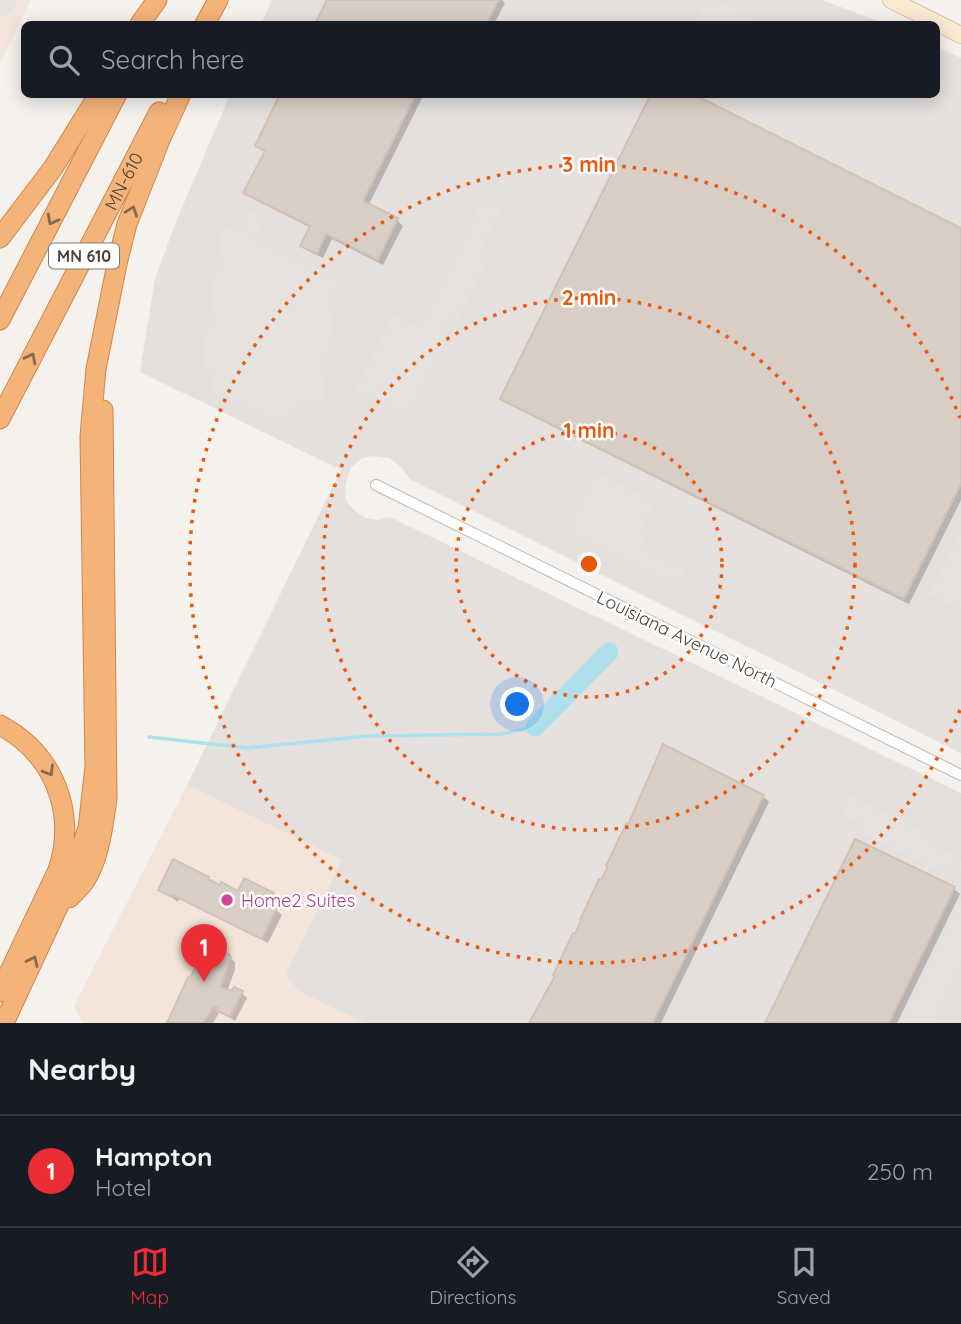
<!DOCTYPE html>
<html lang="en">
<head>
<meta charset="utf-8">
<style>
  :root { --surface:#171b24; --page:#20242c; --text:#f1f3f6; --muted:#9ea1a6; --line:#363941; --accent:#eb2e36 }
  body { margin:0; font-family:Quicksand,sans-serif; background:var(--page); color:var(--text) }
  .you { position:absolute; left:518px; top:705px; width:24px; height:24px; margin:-18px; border:5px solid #fff; border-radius:50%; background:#1a73e8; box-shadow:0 0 0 10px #1a73e833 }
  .badge { display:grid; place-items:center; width:46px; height:46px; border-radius:50%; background:var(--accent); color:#fff; font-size:23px; font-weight:700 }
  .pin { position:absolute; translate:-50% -58px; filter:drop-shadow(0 2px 4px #0008) }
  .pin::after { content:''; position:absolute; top:37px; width:24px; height:21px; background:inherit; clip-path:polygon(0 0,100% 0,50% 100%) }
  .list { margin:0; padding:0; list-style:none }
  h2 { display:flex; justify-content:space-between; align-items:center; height:91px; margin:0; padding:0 28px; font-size:30px }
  h2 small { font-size:23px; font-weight:400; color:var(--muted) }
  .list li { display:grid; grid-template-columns:46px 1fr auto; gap:21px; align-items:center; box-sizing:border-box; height:112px; padding:0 28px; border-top:2px solid var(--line) }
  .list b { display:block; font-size:26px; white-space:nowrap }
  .list p { margin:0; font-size:23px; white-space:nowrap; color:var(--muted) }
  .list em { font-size:23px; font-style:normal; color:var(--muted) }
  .icon { flex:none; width:38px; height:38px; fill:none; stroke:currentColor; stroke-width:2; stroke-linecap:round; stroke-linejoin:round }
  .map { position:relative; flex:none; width:961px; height:1023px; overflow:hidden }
  .search { position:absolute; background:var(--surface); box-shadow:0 4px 18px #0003; left:21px; right:21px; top:21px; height:77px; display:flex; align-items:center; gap:18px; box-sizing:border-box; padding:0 24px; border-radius:10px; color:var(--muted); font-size:26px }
  .sheet { height:203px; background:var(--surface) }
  nav { display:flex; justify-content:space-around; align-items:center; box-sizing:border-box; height:98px; border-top:2px solid var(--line); background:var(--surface); font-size:19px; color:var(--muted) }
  nav a { display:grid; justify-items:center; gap:4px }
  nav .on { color:var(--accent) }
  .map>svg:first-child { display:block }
  .commercial { fill:#f5e4da }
  .industrial { fill:#e5e0de }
  .parking { fill:#e5e2e0 }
  .shadow { fill:#0003 }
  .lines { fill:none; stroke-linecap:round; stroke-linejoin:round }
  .stream { stroke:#aedfec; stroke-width:3.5 }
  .river { stroke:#aedfec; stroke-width:19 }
  .building { fill:#d9cec6; stroke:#d1c1b6; stroke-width:2 }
  .street-casing { stroke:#c0b7af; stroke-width:12 }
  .secondary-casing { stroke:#d4bda2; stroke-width:18 }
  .highway-casing { stroke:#d38648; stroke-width:21 }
  .street { stroke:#fff; stroke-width:10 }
  .secondary { stroke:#fbe9d1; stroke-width:16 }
  .highway { stroke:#f4b379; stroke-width:19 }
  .oneway { stroke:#866950 }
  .ring { fill:none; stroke:#e8590c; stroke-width:3.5; stroke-dasharray:3.5 7 }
  .hotel-dot { fill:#d1479c; stroke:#fff; stroke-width:2.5 }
  .labels { text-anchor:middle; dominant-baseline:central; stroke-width:5; stroke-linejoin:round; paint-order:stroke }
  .shield { fill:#fff; stroke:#807a75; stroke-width:2 }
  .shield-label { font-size:16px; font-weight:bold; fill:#4a413a }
  .street-label { font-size:18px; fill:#4a413a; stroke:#fff }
  .hotel-label { font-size:18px; fill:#b23c85; stroke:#fff; text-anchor:start }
  .centre { fill:#e8590c; stroke:#fff; stroke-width:3.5 }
  .ring-label { font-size:21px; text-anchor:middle; font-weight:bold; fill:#e8590c; stroke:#fff; stroke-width:5; stroke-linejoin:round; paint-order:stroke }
</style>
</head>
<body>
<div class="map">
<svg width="961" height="1023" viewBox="0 0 961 1023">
  <rect width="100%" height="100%" fill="#f5f1ed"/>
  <g class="commercial">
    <polygon points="0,0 31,0 0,63"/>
    <polygon points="187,785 342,860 287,974 298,991 365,1023 83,1023 74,1006"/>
  </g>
  <g class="industrial">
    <polygon points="272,0 822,0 886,24 261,24"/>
    <polygon points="937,46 961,58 961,753 411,480 400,466 389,458 373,456 363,458 351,467 345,485 346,501 355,511 366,518 378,520 390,517 961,793 961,1023 365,1023 298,991 286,974 342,860 187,785 341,470 140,372 155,279 175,224 230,95 936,94"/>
  </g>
  <g class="parking">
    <polygon points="0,0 19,0 8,15 0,18"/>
    <polygon points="707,0 715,0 764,24 699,24 695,22"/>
    <polygon points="485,196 504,205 482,250 490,255 458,320 450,317 440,336 447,340 408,417 354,390 392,314 420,327"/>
    <polygon points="250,211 264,218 255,239 338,280 322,402 312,401 288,417 283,426 210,390 214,382 211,374 201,372 222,227 231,230 245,222"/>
    <polygon points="596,472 654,501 641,527 648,531 640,548 685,570 675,589 565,534"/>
    <polygon points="961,528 961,610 928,594"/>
    <polygon points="841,791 932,835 928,843 961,859 961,873 947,866 943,874 854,830 857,822 845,816 838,798"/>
    <polygon points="959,900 961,901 961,965 932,1023 899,1023"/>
  </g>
  <g class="shadow">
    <polygon points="329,0 502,0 505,3 494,24 317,24"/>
    <polygon points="282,94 424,94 368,206 397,220 403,226 383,265 332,239 323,258 308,251 302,245 311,228 251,198 246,193 266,153 257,146"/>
    <polygon points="961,230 961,500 909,604 508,404 502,399"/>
    <polygon points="763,796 769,802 661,1023 532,1023"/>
    <polygon points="856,842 954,889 960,894 897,1023 767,1023"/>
    <polygon points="208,878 214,884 239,893 273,894 278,900 274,908 282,915 268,943 179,899 178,902 160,890"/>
    <polygon points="229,957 235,962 235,970 227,991 241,992 247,998 235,1021 220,1011 213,1023 170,1023"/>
  </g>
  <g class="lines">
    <polyline class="stream" points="149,737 247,748 368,736 501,734 535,727"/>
    <polyline class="river" points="535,727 609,652"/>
  </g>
  <g class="building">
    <polygon points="327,0 499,0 486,24 315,24"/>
    <polygon points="280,94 416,94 363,201 398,218 378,260 326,234 317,254 300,246 310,226 243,193 265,151 255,146"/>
    <polygon points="651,94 693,94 961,228 961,484 904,599 500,399"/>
    <polygon points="663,744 764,795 653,1023 529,1023 555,976 553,975 573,933 575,934 581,921 580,920 599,879 601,880 608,867 606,866 626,824 628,825"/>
    <polygon points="855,839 955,887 889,1023 765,1023"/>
    <polygon points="173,859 209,877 208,879 220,885 221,882 238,891 244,878 274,893 268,903 277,908 262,939 173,895 172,897 158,890"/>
    <polygon points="212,946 230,955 231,958 221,987 232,991 234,987 243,991 230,1017 216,1010 218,1008 214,1007 203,1023 167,1023 188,977 190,978 205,950 207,951"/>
  </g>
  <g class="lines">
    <defs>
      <polyline id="street" points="376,485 961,775"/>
      <polyline id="secondary" points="891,0 961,35"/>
      <g id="highway">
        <polyline points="140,24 157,0"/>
        <polyline points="205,24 218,0"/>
        <polyline points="0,238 53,168 99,94"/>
        <polyline points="0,320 117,94"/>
        <path id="s1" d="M0,419L159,112"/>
        <path d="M0,725C54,754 77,812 58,870L0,992"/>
        <path d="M69,898C74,893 80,888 84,882C100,859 103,825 107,799L103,410"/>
        <polyline points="4,1023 70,881 88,828 95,767 90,436 96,369 117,264 127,224 160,140 181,94"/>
      </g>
    </defs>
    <use href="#street" class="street-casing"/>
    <use href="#secondary" class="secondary-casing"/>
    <use href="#highway" class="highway-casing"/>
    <use href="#street" class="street"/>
    <use href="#secondary" class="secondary"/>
    <use href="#highway" class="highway"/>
  </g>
  <defs><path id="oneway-chevron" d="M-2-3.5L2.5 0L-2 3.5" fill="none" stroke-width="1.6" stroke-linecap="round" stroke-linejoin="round" transform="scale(1.75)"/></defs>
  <g class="oneway">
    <use href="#oneway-chevron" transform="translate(132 211) rotate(-71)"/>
    <use href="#oneway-chevron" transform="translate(52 220) rotate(118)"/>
    <use href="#oneway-chevron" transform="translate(31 358) rotate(-63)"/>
    <use href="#oneway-chevron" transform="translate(49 771) rotate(59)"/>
    <use href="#oneway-chevron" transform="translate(33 961) rotate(-65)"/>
  </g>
  <g class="ring">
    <circle cx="589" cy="564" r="133"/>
    <circle cx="589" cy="564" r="266"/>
    <path d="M960 710A399 399 0 1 1 960 418"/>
  </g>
  <circle class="hotel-dot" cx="227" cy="900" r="7"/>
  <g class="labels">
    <rect class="shield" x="49" y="243.5" width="70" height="25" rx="5"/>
    <g class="shield-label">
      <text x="84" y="256">MN 610</text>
    </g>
    <g class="street-label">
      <text stroke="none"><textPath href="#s1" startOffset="268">MN-610</textPath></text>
      <text transform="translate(687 639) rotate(26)">Louisiana Avenue North</text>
    </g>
    <g class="hotel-label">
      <text x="241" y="900">Home2 Suites</text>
    </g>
  </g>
  <circle cx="589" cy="564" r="10" class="centre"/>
  <g class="ring-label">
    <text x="589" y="172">3 min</text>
    <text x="589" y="305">2 min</text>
    <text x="589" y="438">1 min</text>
  </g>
</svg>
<div class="you"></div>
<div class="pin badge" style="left:204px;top:982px">1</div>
<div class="search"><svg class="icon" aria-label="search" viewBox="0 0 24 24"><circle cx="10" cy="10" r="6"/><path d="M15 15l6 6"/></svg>Search here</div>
</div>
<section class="sheet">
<h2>Nearby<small></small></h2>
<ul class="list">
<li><span class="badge">1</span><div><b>Hampton</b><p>Hotel</p></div><em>250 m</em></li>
</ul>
</section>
<nav>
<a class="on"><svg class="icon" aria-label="map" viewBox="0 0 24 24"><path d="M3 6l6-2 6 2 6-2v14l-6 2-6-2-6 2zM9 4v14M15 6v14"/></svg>Map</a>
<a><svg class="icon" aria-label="directions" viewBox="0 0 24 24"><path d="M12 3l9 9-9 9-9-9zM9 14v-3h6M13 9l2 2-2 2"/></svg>Directions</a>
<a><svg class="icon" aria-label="saved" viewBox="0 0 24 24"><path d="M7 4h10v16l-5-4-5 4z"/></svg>Saved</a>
</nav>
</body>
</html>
